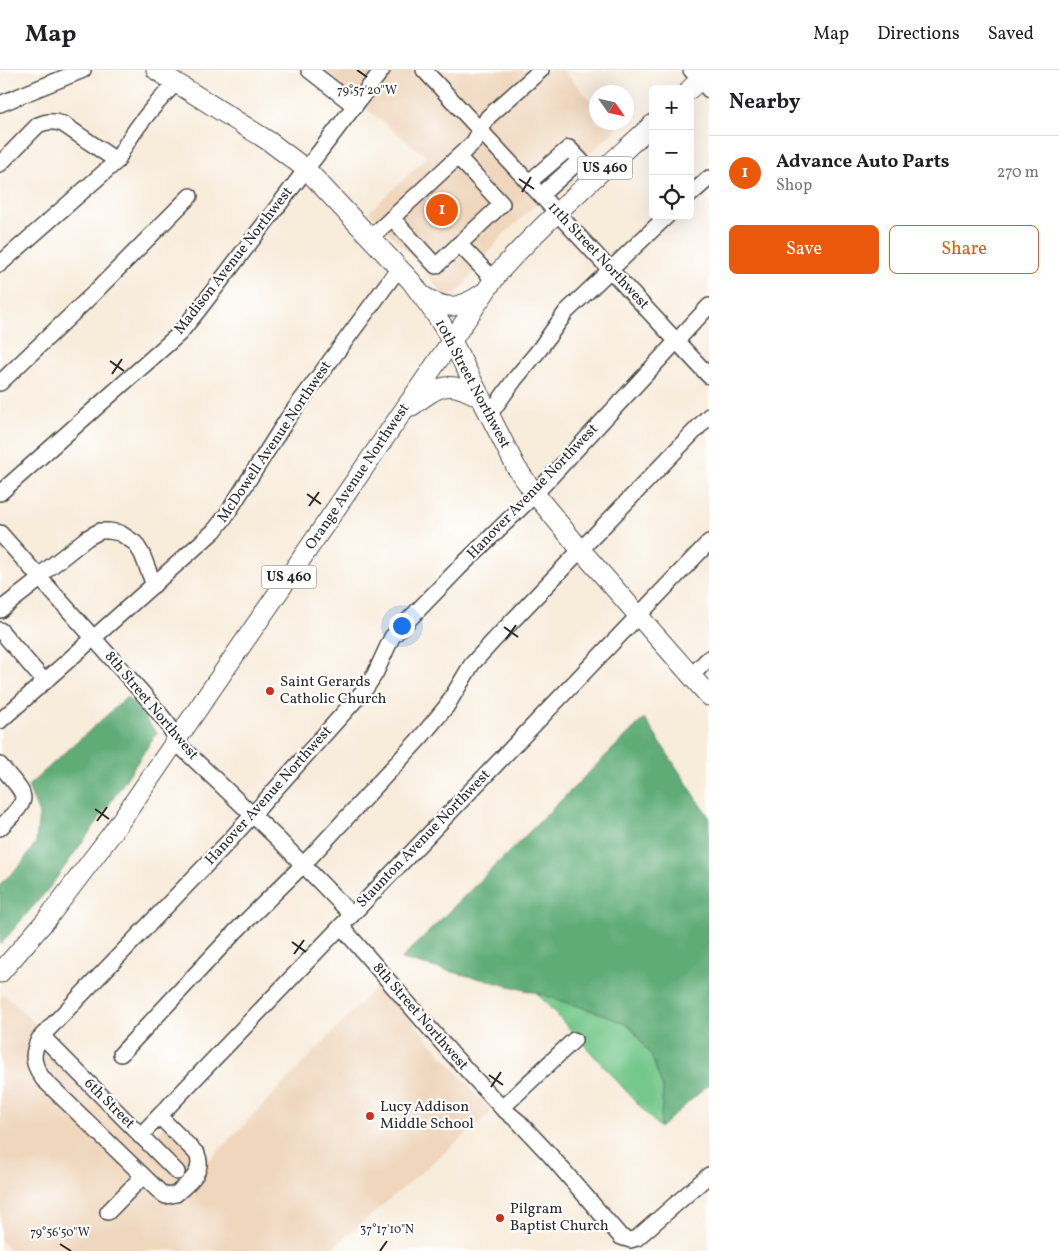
<!DOCTYPE html>
<html lang="en">
<head>
<meta charset="utf-8">
<style>
  :root { --surface:#fff; --page:#f6f6f6; --text:#202124; --muted:#757577; --line:#e0e0e0; --accent:#ea580c }
  body { margin:0; font-family:Vollkorn,serif; background:var(--page); color:var(--text) }
  .controls { position:absolute; right:15px; top:15px; display:grid; overflow:hidden; border-radius:8px; box-shadow:0 5px 20px #0002 }
  .controls button { width:45px; height:45px; display:grid; place-items:center; padding:0; border:0; border-bottom:1px solid var(--line); background:var(--surface); color:var(--text); font:25px sans-serif }
  .compass { position:absolute; left:589px; top:15px; width:45px; height:45px; border-radius:50%; background:var(--surface); box-shadow:0 5px 20px #0002; rotate:124deg }
  .you { position:absolute; left:401px; top:555px; width:18px; height:18px; margin:-12px; border:4px solid #fff; border-radius:50%; background:#1a73e8; box-shadow:0 0 0 8px #1a73e833 }
  .badge { display:grid; place-items:center; width:32px; height:32px; border-radius:50%; background:var(--accent); color:#fff; font-size:16px; font-weight:700 }
  .pin { position:absolute; translate:-50% -50%; border:2px solid #fff; box-shadow:0 1px 5px #0006 }
  .list { margin:0; padding:0; list-style:none }
  h2 { display:flex; justify-content:space-between; align-items:center; height:65px; margin:0; padding:0 20px; font-size:21px }
  h2 small { font-size:16px; font-weight:400; color:var(--muted) }
  .list li { display:grid; grid-template-columns:32px 1fr auto; gap:15px; align-items:center; box-sizing:border-box; height:75px; padding:0 20px; border-top:1px solid var(--line) }
  .list b { display:block; font-size:19px; white-space:nowrap }
  .list p { margin:0; font-size:16px; white-space:nowrap; color:var(--muted) }
  .list em { font-size:16px; font-style:normal; color:var(--muted) }
  .actions { display:flex; gap:10px; padding:15px 20px }
  .actions a { flex:1; padding:11px 0; border:1px solid var(--accent); border-radius:8px; text-align:center; font-size:18px; color:var(--accent) }
  .actions .main { background:var(--accent); color:#fff }
  .icon { flex:none; width:28px; height:28px; fill:none; stroke:currentColor; stroke-width:2; stroke-linecap:round; stroke-linejoin:round }
  .map { position:relative; flex:none; width:709px; height:1181px; overflow:hidden }
  header { display:flex; align-items:center; gap:30px; box-sizing:border-box; height:70px; padding:0 25px; background:var(--surface); border-bottom:1px solid var(--line) }
  header strong { font-size:24px }
  nav { display:flex; gap:28px; margin-inline-start:auto; font-size:18px }
  main { display:flex }
  aside { flex:1; background:var(--surface) }
  .map>svg:first-child { display:block }
  .built { fill:#efd6bc }
  .green { fill:#74c88b; stroke:#507a5b }
  .forest { fill:#5fac77; stroke:#456c51 }
  .lines { fill:none; stroke-linecap:round; stroke-linejoin:round }
  .minor-casing { stroke:#4a4845; stroke-width:18 }
  .major-casing { stroke:#4a4845; stroke-width:21 }
  .minor { stroke:#fff; stroke-width:15 }
  .major { stroke:#fff; stroke-width:19 }
  .ticks { fill:none; stroke:#2b2b2b; stroke-width:2 }
  .poi-dot { fill:#c8321e; stroke:#fff; stroke-width:2 }
  .labels { text-anchor:middle; dominant-baseline:central; stroke-width:4.5; stroke-linejoin:round; paint-order:stroke }
  .shield { fill:#fff; stroke:#6b6b6b; stroke-width:1 }
  .shield-label { font-size:14px; font-weight:bold; fill:#2b2b2b }
  .street-label { font-size:15px; fill:#2b2b2b; stroke:#fff }
  .poi-label { font-size:15px; fill:#2b2b2b; stroke:#fff; text-anchor:start }
  .ticks-label { font-size:12px; text-anchor:middle; fill:#2b2b2b; stroke:#fff; stroke-width:4.5; stroke-linejoin:round; paint-order:stroke }
</style>
</head>
<body>
<header>
<strong>Map</strong>
<nav><a>Map</a><a>Directions</a><a>Saved</a></nav>
</header>
<main>
<div class="map">
<svg width="709" height="1181" viewBox="0 0 709 1181">
  <rect width="100%" height="100%" fill="#fff"/>
  <filter id="ink" filterUnits="userSpaceOnUse"><feTurbulence type="fractalNoise" baseFrequency=".02" numOctaves="2"/><feDisplacementMap in="SourceGraphic" scale="10" xChannelSelector="R" yChannelSelector="G"/><feConvolveMatrix kernelMatrix="1 2 1 2 8 2 1 2 1" color-interpolation-filters="sRGB"/></filter>
  <filter id="wash" filterUnits="userSpaceOnUse"><feTurbulence type="fractalNoise" baseFrequency=".0096" numOctaves="4" result="noise"/><feDisplacementMap in="SourceGraphic" scale="20" xChannelSelector="R" yChannelSelector="G"/><feGaussianBlur stdDeviation="1.12" result="paint"/><feColorMatrix in="noise" values="0 0 0 0 0 0 0 0 0 0 0 0 0 0 0 0 0 1.4 0 .05"/><feComposite in="paint" operator="in"/></filter>
  <g filter="url(#wash)">
    <rect width="100%" height="100%" fill="#f8ecdb"/>
    <g class="built">
      <polygon points="317,0 563,0 596,36 596,52 612,53 617,58 500,168 460,220 453,225 445,225 439,220 413,187 369,142 427,87"/>
      <polygon points="379,914 492,1042 329,1181 12,1181 0,1170 0,928 4,924 153,1067 169,1050 210,1090"/>
    </g>
    <polygon class="green" points="537,923 605,945 631,957 652,987 663,1019 660,1058"/>
    <g class="forest">
      <polygon points="127,627 157,663 102,745 50,817 0,875 0,814 20,796 36,772 39,744 28,716"/>
      <polygon points="644,648 709,747 709,1014 660,1058 663,1019 652,987 631,957 605,945 537,923 401,889"/>
    </g>
  </g>
  <g filter="url(#ink)">
    <g class="lines">
      <defs>
        <g id="minor">
          <polyline points="309,0 355,36"/>
          <polyline points="424,0 709,306"/>
          <polyline points="691,0 709,20"/>
          <polyline points="0,34 83,0"/>
          <path d="M0,94L38,55C47,51 53,51 63,54L117,91"/>
          <polyline points="529,112 569,78 596,107"/>
          <polyline points="541,125 580,90"/>
          <polyline points="690,125 709,108"/>
          <polyline points="392,148 436,196 502,134 458,87"/>
          <polyline points="370,167 379,160 474,72 488,47 541,0"/>
          <polyline points="459,174 494,210"/>
          <path d="M0,194L117,91C131,61 153,36 176,13"/>
          <polyline points="0,313 90,227 190,126"/>
          <polyline points="489,345 515,309 539,280 566,242 667,146"/>
          <polyline points="0,423 179,264 200,238 382,0"/>
          <polyline points="0,463 145,626 168,654 179,675 278,769 352,845"/>
          <polyline points="0,540 35,513 44,502 87,468 100,461 109,461 120,463 135,473 142,484 154,515"/>
          <polyline points="0,560 45,612"/>
          <polyline points="692,605 709,588"/>
          <polyline points="0,651 214,461 225,447 288,348 399,198"/>
          <path d="M0,695C28,729 33,725 0,758"/>
          <polyline points="341,856 451,983 502,1038 519,1052 550,1085 621,1167 630,1170 637,1168 709,1105"/>
          <polyline points="42,966 177,1102"/>
          <polyline points="121,984 235,862 303,795 421,667 446,637 472,594 495,569 709,346"/>
          <polyline points="502,1038 574,970"/>
          <path d="M159,1046L197,1084C205,1102 188,1113 176,1124L166,1126L161,1123L43,1009C33,994 31,986 39,969L230,770L366,618L375,604L392,567L459,498L535,424L709,236"/>
          <polyline points="140,1066 709,472"/>
          <polyline points="108,1142 143,1106"/>
        </g>
        <g id="major">
          <polyline points="156,0 270,72 306,99 411,211 436,245 452,271 516,397 535,424 580,479 709,626"/>
          <polyline points="690,19 709,1"/>
          <path d="M423,226C447,241 460,239 483,223"/>
          <path d="M412,336C440,315 449,309 480,328"/>
          <path d="M0,903L47,849L113,762L499,202C547,149 601,102 653,54"/>
        </g>
      </defs>
      <use href="#minor" class="minor-casing"/>
      <use href="#major" class="major-casing"/>
      <use href="#minor" class="minor"/>
      <use href="#major" class="major"/>
    </g>
  </g>
  <path class="ticks" d="M357,0L367,7M519,109L534,119M522,122L531,107M110,291L124,301M112,304L122,289M307,424L321,434M309,436L319,422M504,557L518,567M506,569L516,555M95,739L109,749M97,751L107,737M292,872L306,882M294,884L304,870M489,1005L503,1015M491,1017L501,1002M60,1174L71,1181M380,1181L387,1171"/>
  <g class="poi-dot">
    <circle cx="270" cy="621" r="5"/>
    <circle cx="370" cy="1046" r="5"/>
    <circle cx="500" cy="1148" r="5"/>
  </g>
  <g class="labels">
    <g class="shield">
      <rect x="577.5" y="86.5" width="55" height="23" rx="4"/>
      <rect x="261.5" y="495.5" width="55" height="23" rx="4"/>
    </g>
    <g class="shield-label">
      <text x="605" y="98">US 460</text>
      <text x="289" y="507">US 460</text>
    </g>
    <g class="street-label">
      <text transform="translate(598 186) rotate(47)">11th Street Northwest</text>
      <text transform="translate(234 191) rotate(-52)">Madison Avenue Northwest</text>
      <text transform="translate(472 314) rotate(62)">10th Street Northwest</text>
      <text transform="translate(275 372) rotate(-56)">McDowell Avenue Northwest</text>
      <text transform="translate(358 407) rotate(-56)">Orange Avenue Northwest</text>
      <text transform="translate(533 422) rotate(-46)">Hanover Avenue Northwest</text>
      <text transform="translate(151 636) rotate(50)">8th Street Northwest</text>
      <text transform="translate(269 726) rotate(-48)">Hanover Avenue Northwest</text>
      <text transform="translate(424 769) rotate(-46)">Staunton Avenue Northwest</text>
      <text transform="translate(420 947) rotate(49)">8th Street Northwest</text>
      <text transform="translate(109 1034) rotate(45)">6th Street</text>
    </g>
    <g class="poi-label">
      <text x="280" y="612">Saint Gerards<tspan x="280" dy="17">Catholic Church</tspan></text>
      <text x="380" y="1037">Lucy Addison<tspan x="380" dy="17">Middle School</tspan></text>
      <text x="510" y="1139">Pilgram<tspan x="510" dy="17">Baptist Church</tspan></text>
    </g>
  </g>
  <g class="ticks-label">
    <text x="367" y="24">79°57'20"W</text>
    <text x="387" y="1163">37°17'10"N</text>
    <text x="60" y="1166">79°56'50"W</text>
  </g>
</svg>
<div class="controls">
<button>+</button>
<button>−</button>
<button><svg class="icon" aria-label="locate" viewBox="0 0 24 24"><circle cx="12" cy="12" r="6"/><path d="M12 2v4M12 18v4M2 12h4M18 12h4"/></svg></button>
</div>
<svg class="compass" viewBox="-18 -18 36 36"><path d="M0-13l5 13h-10z" fill="#e53935"/><path d="M0 13l5-13h-10z" fill="#757577"/></svg>
<div class="you"></div>
<div class="pin badge" style="left:442px;top:140px">1</div>
</div>
<aside>
<h2>Nearby<small></small></h2>
<ul class="list">
<li><span class="badge">1</span><div><b>Advance Auto Parts</b><p>Shop</p></div><em>270 m</em></li>
</ul>
<div class="actions"><a class="main">Save</a><a>Share</a></div>
</aside>
</main>
</body>
</html>
